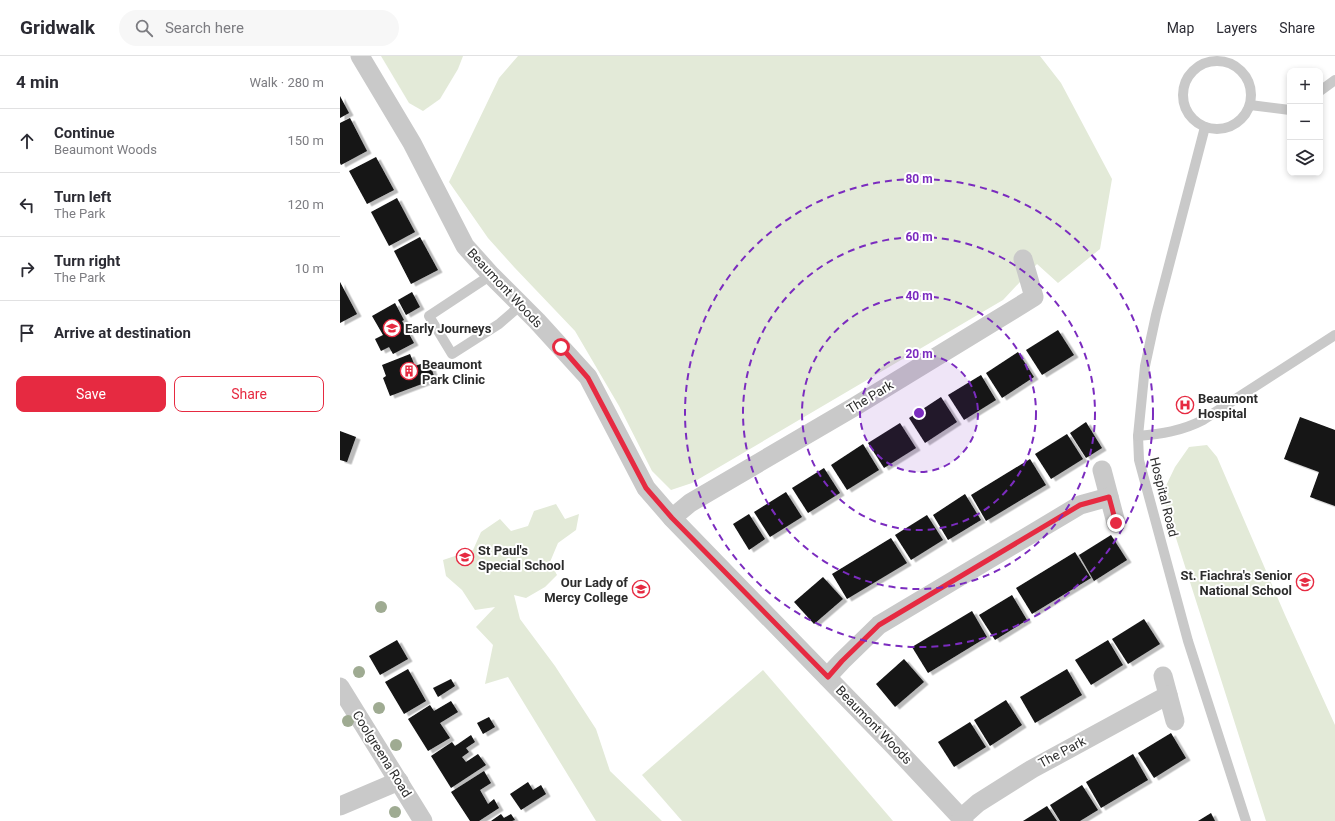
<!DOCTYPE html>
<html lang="en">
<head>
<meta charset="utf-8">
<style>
  :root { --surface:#fff; --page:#f7f7f7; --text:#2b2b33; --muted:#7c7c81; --line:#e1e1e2; --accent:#e62a41 }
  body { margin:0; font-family:Roboto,sans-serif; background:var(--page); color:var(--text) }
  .controls { position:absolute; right:12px; top:12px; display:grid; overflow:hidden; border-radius:8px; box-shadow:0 2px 6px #0003 }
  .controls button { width:36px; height:36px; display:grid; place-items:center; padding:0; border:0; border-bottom:1px solid var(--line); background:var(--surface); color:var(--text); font:20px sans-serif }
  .stop { position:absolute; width:12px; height:12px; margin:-9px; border:3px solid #e62a41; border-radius:50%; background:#fff }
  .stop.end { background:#e62a41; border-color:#fff; box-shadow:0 1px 4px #0008 }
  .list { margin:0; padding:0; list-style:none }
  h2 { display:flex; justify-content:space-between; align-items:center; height:52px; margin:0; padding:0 16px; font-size:17px }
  h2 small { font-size:13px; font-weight:400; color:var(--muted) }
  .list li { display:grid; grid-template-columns:26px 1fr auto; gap:12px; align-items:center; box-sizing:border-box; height:64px; padding:0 16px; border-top:1px solid var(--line) }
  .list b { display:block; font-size:15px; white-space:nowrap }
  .list p { margin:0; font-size:13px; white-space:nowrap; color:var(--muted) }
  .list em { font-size:13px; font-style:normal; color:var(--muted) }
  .actions { display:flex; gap:8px; padding:12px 16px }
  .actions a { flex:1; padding:9px 0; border:1px solid var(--accent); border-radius:8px; text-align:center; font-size:14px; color:var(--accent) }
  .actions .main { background:var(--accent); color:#fff }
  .icon { flex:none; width:22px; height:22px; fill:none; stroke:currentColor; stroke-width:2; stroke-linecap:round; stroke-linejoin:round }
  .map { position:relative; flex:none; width:995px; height:765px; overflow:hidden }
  header { display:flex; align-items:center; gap:24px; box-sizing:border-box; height:56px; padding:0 20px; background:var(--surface); border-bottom:1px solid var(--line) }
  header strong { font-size:19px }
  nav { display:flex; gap:22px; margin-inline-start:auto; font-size:14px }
  .search { width:280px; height:36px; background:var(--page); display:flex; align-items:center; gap:10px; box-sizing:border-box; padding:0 14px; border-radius:22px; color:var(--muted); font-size:15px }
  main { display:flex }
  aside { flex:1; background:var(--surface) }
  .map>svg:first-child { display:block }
  .green { fill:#e3ead8 }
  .building { fill:#131313; filter:url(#shadow) }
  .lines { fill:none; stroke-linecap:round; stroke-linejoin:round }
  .lane { stroke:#c9c9c9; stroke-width:10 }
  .street { stroke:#c9c9c9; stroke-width:19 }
  .tree { fill:#9fab92 }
  .route { stroke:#e62a41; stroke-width:5 }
  .ring { fill:none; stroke:#7b2cbf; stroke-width:2; stroke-dasharray:7 5 }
  .labels { text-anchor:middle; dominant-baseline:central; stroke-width:4; stroke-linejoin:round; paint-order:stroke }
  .street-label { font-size:13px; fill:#2c2c2c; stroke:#fff }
  .poi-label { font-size:13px; font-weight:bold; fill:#2c2c2c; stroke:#fff; text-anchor:start }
  .centre { fill:#7b2cbf; stroke:#fff; stroke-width:2 }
  .ring-label { font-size:12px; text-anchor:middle; font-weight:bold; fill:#7b2cbf; stroke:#fff; stroke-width:4; stroke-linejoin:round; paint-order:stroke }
</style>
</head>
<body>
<header>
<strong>Gridwalk</strong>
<div class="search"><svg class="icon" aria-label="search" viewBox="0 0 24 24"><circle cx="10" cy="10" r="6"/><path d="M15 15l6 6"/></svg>Search here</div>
<nav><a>Map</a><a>Layers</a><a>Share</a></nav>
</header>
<main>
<aside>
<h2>4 min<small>Walk · 280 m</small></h2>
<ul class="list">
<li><svg class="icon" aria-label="ahead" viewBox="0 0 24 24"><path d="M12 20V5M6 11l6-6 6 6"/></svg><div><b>Continue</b><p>Beaumont Woods</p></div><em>150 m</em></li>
<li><svg class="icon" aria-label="left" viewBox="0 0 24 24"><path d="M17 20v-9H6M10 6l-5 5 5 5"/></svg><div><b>Turn left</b><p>The Park</p></div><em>120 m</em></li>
<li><svg class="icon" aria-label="right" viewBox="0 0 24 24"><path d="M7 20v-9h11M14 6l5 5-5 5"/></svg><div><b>Turn right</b><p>The Park</p></div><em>10 m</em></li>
<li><svg class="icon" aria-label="arrive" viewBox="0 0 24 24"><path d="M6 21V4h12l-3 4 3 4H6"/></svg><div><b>Arrive at destination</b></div></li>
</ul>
<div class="actions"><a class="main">Save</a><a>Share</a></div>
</aside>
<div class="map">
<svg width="995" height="765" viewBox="0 0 995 765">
  <defs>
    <filter id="shadow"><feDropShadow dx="4.5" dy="2.5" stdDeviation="0" flood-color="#0004"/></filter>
  </defs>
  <rect width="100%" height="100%" fill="#fff"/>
  <g class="green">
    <polygon points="41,0 123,0 118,13 100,43 83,55 69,47"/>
    <polygon points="178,0 700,0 721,27 772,123 760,193 718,227 697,208 663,244 352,427 331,434 312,415 279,350 235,275 174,211 148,182 109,126 159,22"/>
    <polygon points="867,389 877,401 945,559 995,669 995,765 926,765 822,438 835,411 849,391"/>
    <polygon points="216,448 225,463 239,458 236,474 218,487 210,506 217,519 205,531 186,542 174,539 180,563 215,610 256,673 270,715 322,765 256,765 168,621 145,628 153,589 136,571 155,551 135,554 122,534 106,520 103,504 133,494 141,476 160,463 171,475 188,470 194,455"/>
    <polygon points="423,614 553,765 342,765 302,719"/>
  </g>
  <g class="building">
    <polygon points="0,40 9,57 0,62"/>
    <polygon points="10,62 27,95 1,109 0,107 0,67"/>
    <polygon points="36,101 54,134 27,148 9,115"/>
    <polygon points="57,142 75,176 49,190 31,156"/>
    <polygon points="80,181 98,214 71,228 54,195"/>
    <polygon points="0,226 17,258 0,267"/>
    <polygon points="72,236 80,251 66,259 58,244"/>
    <polygon points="55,247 64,264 62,265 74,287 53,298 49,291 41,295 35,283 43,279 32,260"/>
    <polygon points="718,274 734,299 702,319 686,294"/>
    <polygon points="678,296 694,321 662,342 646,317"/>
    <polygon points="70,298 75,310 89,305 95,323 50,340 43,322 46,320 42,309"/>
    <polygon points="641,319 656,344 624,364 608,339"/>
    <polygon points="601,341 617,366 585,387 569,362"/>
    <polygon points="960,361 995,374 995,450 970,441 979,416 944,403"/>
    <polygon points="746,366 762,392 746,402 730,377"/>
    <polygon points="560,367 576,392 544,412 528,387"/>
    <polygon points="0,375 16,381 7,406 0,404"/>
    <polygon points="727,378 743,403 711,423 695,398"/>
    <polygon points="523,388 539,414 507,434 491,409"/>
    <polygon points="690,403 706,429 646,465 631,439"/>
    <polygon points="484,412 500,437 468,457 452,432"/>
    <polygon points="446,436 462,461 430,481 414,456"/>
    <polygon points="625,438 641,464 608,484 593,459"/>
    <polygon points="409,458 425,483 409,494 393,468"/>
    <polygon points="587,459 603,484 571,504 555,479"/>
    <polygon points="771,479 787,504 754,525 739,499"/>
    <polygon points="551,482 567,507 507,543 492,518"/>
    <polygon points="735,496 751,522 692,558 676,532"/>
    <polygon points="483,521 503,543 474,568 454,546"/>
    <polygon points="672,539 687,564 655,584 639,559"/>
    <polygon points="632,555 647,581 588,617 572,591"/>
    <polygon points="804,563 820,588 788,608 772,583"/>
    <polygon points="57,584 68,603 40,619 29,600"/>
    <polygon points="768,584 783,609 751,629 735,604"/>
    <polygon points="564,603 584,626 555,651 536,628"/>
    <polygon points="68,613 86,645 64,658 45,626"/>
    <polygon points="727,613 742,639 695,667 680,641"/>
    <polygon points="111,623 115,630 98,641 93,632"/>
    <polygon points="666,644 682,669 650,690 634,664"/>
    <polygon points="111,645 118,656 100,667 110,682 88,695 68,663 90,649 94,655"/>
    <polygon points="149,661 155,671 143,678 137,667"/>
    <polygon points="630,666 646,691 614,711 598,686"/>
    <polygon points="831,677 846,702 814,722 798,697"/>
    <polygon points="131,679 135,686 126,692 129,696 122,701 126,706 138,698 146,709 111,732 91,700 112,686 115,690"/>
    <polygon points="793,698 808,724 761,752 746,726"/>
    <polygon points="144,715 151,727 140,734 148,748 154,743 159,752 139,765 130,765 111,736"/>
    <polygon points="188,726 193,734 201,729 206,738 181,754 170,738"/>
    <polygon points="742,729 758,754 740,765 720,765 710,749"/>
    <polygon points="707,750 717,765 683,765"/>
    <polygon points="871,757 875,765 858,765"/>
    <polygon points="161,758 164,762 171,758 175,764 172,765 151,765"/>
  </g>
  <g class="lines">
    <g class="lane">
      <circle cx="877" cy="39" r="34"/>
      <polyline points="980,35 995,24"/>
      <polyline points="910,49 950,54"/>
      <polyline points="865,71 816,259 805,310 798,380 799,404 848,585 906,765"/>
      <polyline points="151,219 89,260 112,298 159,268 181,249"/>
      <path d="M798,380C821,378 842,375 863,364L995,279"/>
    </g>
    <g class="street">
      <polyline points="20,0 72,87 125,190 151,219 197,265 248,321 306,432 332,462 552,688 624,765"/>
      <polyline points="762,414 776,467"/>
      <polyline points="332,462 350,447 514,351 694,241 683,203"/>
      <polyline points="823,620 835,665"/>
      <polyline points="487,621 502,605 539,569 740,449 769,441"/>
      <polyline points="0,631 83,765"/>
      <polyline points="0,750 59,725"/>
      <polyline points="621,762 638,747 692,713 828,639"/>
    </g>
  </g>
  <g class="tree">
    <circle cx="41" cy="551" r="6"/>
    <circle cx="19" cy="616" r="6"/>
    <circle cx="39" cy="652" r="6"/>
    <circle cx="8" cy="665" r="6"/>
    <circle cx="56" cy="689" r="6"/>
    <circle cx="55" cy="756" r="6"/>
  </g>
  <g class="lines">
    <polyline class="route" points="221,291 248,322 306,432 332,462 488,621 502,605 539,569 740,449 769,441 776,467"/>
  </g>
  <circle cx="579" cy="357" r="59" fill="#7b2cbf" fill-opacity=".12"/>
  <g class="ring">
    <circle cx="579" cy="357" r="59"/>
    <circle cx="579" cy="357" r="117"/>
    <circle cx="579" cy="357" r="176"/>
    <circle cx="579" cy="357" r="234"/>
  </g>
  <defs>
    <symbol id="school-ring" viewBox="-11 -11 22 22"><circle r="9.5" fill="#fff" stroke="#e62a41" stroke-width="1.5"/><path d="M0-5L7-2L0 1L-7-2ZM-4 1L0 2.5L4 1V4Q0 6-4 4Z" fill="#e62a41"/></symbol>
    <symbol id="building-ring" viewBox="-11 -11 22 22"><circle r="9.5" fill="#fff" stroke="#e62a41" stroke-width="1.5"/><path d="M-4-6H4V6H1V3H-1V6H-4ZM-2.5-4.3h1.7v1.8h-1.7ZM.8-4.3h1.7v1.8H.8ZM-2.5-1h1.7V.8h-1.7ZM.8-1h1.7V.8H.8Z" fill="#e62a41"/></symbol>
    <symbol id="hospital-ring" viewBox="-11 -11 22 22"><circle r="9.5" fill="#fff" stroke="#e62a41" stroke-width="1.5"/><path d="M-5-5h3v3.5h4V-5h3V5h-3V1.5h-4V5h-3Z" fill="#e62a41"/></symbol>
  </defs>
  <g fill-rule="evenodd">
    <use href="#school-ring" x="42" y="262" width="20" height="20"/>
    <use href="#building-ring" x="59" y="305" width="20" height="20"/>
    <use href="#hospital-ring" x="835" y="339" width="20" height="20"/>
    <use href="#school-ring" x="115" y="491" width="20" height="20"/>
    <use href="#school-ring" x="955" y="516" width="20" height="20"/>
    <use href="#school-ring" x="291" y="523" width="20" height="20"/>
  </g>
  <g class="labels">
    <g class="street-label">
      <text transform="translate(165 232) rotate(47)">Beaumont Woods</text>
      <text transform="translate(530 341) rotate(-31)">The Park</text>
      <text transform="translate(824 441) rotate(76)">Hospital Road</text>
      <text transform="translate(534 669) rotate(46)">Beaumont Woods</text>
      <text transform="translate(722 696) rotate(-28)">The Park</text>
      <text transform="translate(42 698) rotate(58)">Coolgreena Road</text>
    </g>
    <g class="poi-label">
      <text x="65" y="272">Early Journeys</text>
      <text x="82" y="308">Beaumont<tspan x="82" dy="15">Park Clinic</tspan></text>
      <text x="858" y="342">Beaumont<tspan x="858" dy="15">Hospital</tspan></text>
      <text x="138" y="494">St Paul's<tspan x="138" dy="15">Special School</tspan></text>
      <text x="952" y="519" text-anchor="end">St. Fiachra's Senior<tspan x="952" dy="15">National School</tspan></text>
      <text x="288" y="526" text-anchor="end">Our Lady of<tspan x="288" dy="15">Mercy College</tspan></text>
    </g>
  </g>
  <circle cx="579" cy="357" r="6" class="centre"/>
  <g class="ring-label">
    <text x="579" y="127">80 m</text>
    <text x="579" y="185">60 m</text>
    <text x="579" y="244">40 m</text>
    <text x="579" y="302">20 m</text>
  </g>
</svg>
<div class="controls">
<button>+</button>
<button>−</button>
<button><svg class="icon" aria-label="layers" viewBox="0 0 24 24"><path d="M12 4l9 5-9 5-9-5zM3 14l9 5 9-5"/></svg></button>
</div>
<div class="stop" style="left:221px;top:291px"></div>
<div class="stop end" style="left:776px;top:467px"></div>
</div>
</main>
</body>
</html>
